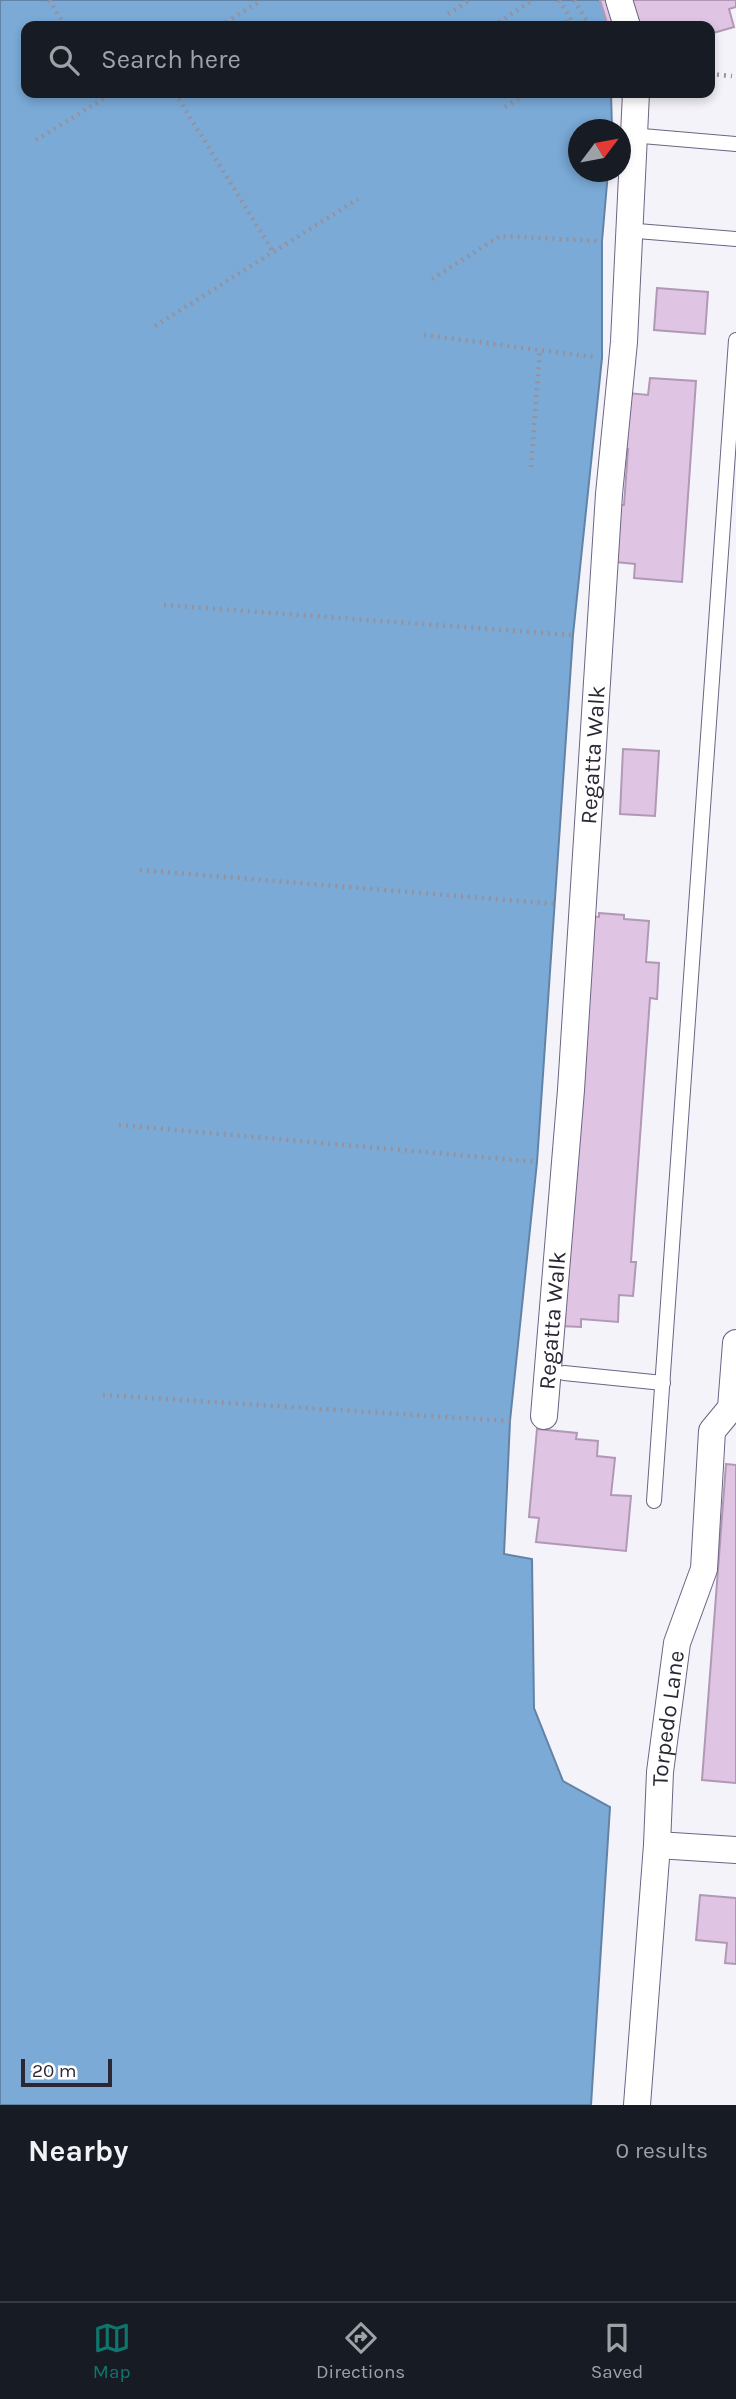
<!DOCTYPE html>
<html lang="en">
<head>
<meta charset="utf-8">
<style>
  :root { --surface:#171b24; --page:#20242c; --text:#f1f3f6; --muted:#9ea1a6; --line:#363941; --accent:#0f766e }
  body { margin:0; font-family:Karla,sans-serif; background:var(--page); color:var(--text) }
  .compass { position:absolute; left:568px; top:119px; width:63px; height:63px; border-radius:50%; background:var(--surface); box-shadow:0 4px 10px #0003; rotate:58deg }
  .scale { position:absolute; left:21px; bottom:18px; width:91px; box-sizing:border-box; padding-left:7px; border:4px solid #2b2734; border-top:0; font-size:19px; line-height:24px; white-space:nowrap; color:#2b2734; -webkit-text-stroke:5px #fff; paint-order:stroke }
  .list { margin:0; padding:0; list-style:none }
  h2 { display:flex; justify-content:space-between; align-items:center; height:91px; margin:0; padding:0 28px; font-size:30px }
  h2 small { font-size:23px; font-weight:400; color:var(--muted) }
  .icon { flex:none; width:38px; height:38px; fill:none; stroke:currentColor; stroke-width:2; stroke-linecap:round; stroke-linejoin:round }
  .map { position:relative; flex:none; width:736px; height:2105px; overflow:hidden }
  .search { position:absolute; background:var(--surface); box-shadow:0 4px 10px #0003; left:21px; right:21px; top:21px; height:77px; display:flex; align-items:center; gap:18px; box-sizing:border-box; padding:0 24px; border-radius:14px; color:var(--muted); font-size:26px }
  .sheet { height:196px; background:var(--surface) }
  nav { display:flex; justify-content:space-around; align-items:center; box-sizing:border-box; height:98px; border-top:2px solid var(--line); background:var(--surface); font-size:19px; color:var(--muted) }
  nav a { display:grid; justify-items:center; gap:4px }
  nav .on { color:var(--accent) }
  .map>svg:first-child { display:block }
  .water { fill:#7baad7; stroke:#6383a6; stroke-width:2 }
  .building { fill:#dfc5e3; stroke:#b199b6; stroke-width:2 }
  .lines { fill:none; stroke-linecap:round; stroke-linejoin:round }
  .lane-casing { stroke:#6c6483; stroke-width:16 }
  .street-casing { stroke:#6c6483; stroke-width:28 }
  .path { stroke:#95929c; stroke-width:4.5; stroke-dasharray:2 5; stroke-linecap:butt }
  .lane { stroke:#fff; stroke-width:14 }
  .street { stroke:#fff; stroke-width:26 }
  .labels { text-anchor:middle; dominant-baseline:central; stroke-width:6; stroke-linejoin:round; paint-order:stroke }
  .street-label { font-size:23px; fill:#2b2734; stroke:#fff }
</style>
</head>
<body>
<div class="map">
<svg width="736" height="2105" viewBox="0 0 736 2105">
  <rect width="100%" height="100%" fill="#f4f3fa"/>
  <polygon class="water" points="0,0 602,0 611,26 26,26 26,93 611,93 612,129 578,130 578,172 608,172 602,241 602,358 573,635 537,1162 510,1421 504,1554 532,1559 534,1708 563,1781 610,1807 591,2105 0,2105"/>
  <g class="building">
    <polygon points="600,0 736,0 736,7 729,9 734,27 710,34 710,26 608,26"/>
    <polygon points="657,288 708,292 705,334 654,330"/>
    <polygon points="650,378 696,381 682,582 634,578 635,564 616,562 620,505 624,505 628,449 624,449 628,393 648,395"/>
    <polygon points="623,749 659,751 655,816 620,814"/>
    <polygon points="599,913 624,915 624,919 649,921 646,962 659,963 657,999 650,998 631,1262 636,1262 633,1296 619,1295 618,1322 581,1319 581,1327 560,1326 589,916 599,917"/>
    <polygon points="537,1429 577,1433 576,1439 598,1441 597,1456 615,1458 611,1495 631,1496 626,1551 536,1542 539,1518 529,1517"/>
    <polygon points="726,1464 736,1465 736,1783 702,1780"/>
    <polygon points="700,1895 736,1898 736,1964 725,1963 727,1943 696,1940"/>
  </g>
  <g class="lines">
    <defs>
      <g id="lane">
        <polyline points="642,136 736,144"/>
        <polyline points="637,231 736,239"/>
        <polyline points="564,1373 663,1383"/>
        <polyline points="654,1501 736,340"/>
      </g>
      <g id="street">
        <polyline points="619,0 627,26"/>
        <path id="s1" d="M544,1416L571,1090L609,494L624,342L636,93"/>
        <polyline points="657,1845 736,1850"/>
        <path id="s2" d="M637,2105L657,1845L660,1772L677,1643L704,1569L712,1431L731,1408L736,1343"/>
      </g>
    </defs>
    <use href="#lane" class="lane-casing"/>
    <use href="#street" class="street-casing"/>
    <g class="path">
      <polyline points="49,0 65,26"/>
      <polyline points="559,0 575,26"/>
      <polyline points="574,0 590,26"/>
      <polyline points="448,14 470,0"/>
      <polyline points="220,26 262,0"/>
      <polyline points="493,26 533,0"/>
      <polyline points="560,26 571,19"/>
      <polyline points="710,74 732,76"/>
      <polyline points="175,93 273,252"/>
      <polyline points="505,107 528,93"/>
      <polyline points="36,140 113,93"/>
      <polyline points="432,279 500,236 601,241"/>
      <polyline points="155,326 358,199"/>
      <polyline points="424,335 594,357"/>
      <polyline points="531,467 540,349"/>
      <polyline points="164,605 572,635"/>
      <polyline points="140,870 556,904"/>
      <polyline points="119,1125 537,1162"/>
      <polyline points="103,1395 510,1421"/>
    </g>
    <use href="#lane" class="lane"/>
    <use href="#street" class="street"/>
  </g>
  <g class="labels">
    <g class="street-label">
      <text stroke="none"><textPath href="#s1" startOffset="663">Regatta Walk</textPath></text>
      <text stroke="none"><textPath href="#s1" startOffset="96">Regatta Walk</textPath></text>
      <text stroke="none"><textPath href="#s2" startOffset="388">Torpedo Lane</textPath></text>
    </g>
  </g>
</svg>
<svg class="compass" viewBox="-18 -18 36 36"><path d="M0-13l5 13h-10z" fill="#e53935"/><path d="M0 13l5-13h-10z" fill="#9ea1a6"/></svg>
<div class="scale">20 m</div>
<div class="search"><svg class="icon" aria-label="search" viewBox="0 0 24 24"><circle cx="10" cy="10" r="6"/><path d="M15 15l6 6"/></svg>Search here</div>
</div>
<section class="sheet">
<h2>Nearby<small>0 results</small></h2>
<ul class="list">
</ul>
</section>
<nav>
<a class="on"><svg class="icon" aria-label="map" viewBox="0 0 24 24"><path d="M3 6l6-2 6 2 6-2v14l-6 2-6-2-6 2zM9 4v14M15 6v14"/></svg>Map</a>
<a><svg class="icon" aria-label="directions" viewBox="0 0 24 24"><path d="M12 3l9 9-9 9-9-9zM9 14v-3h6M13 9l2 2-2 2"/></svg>Directions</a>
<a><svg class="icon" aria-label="saved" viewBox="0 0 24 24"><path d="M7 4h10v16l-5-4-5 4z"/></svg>Saved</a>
</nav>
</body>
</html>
